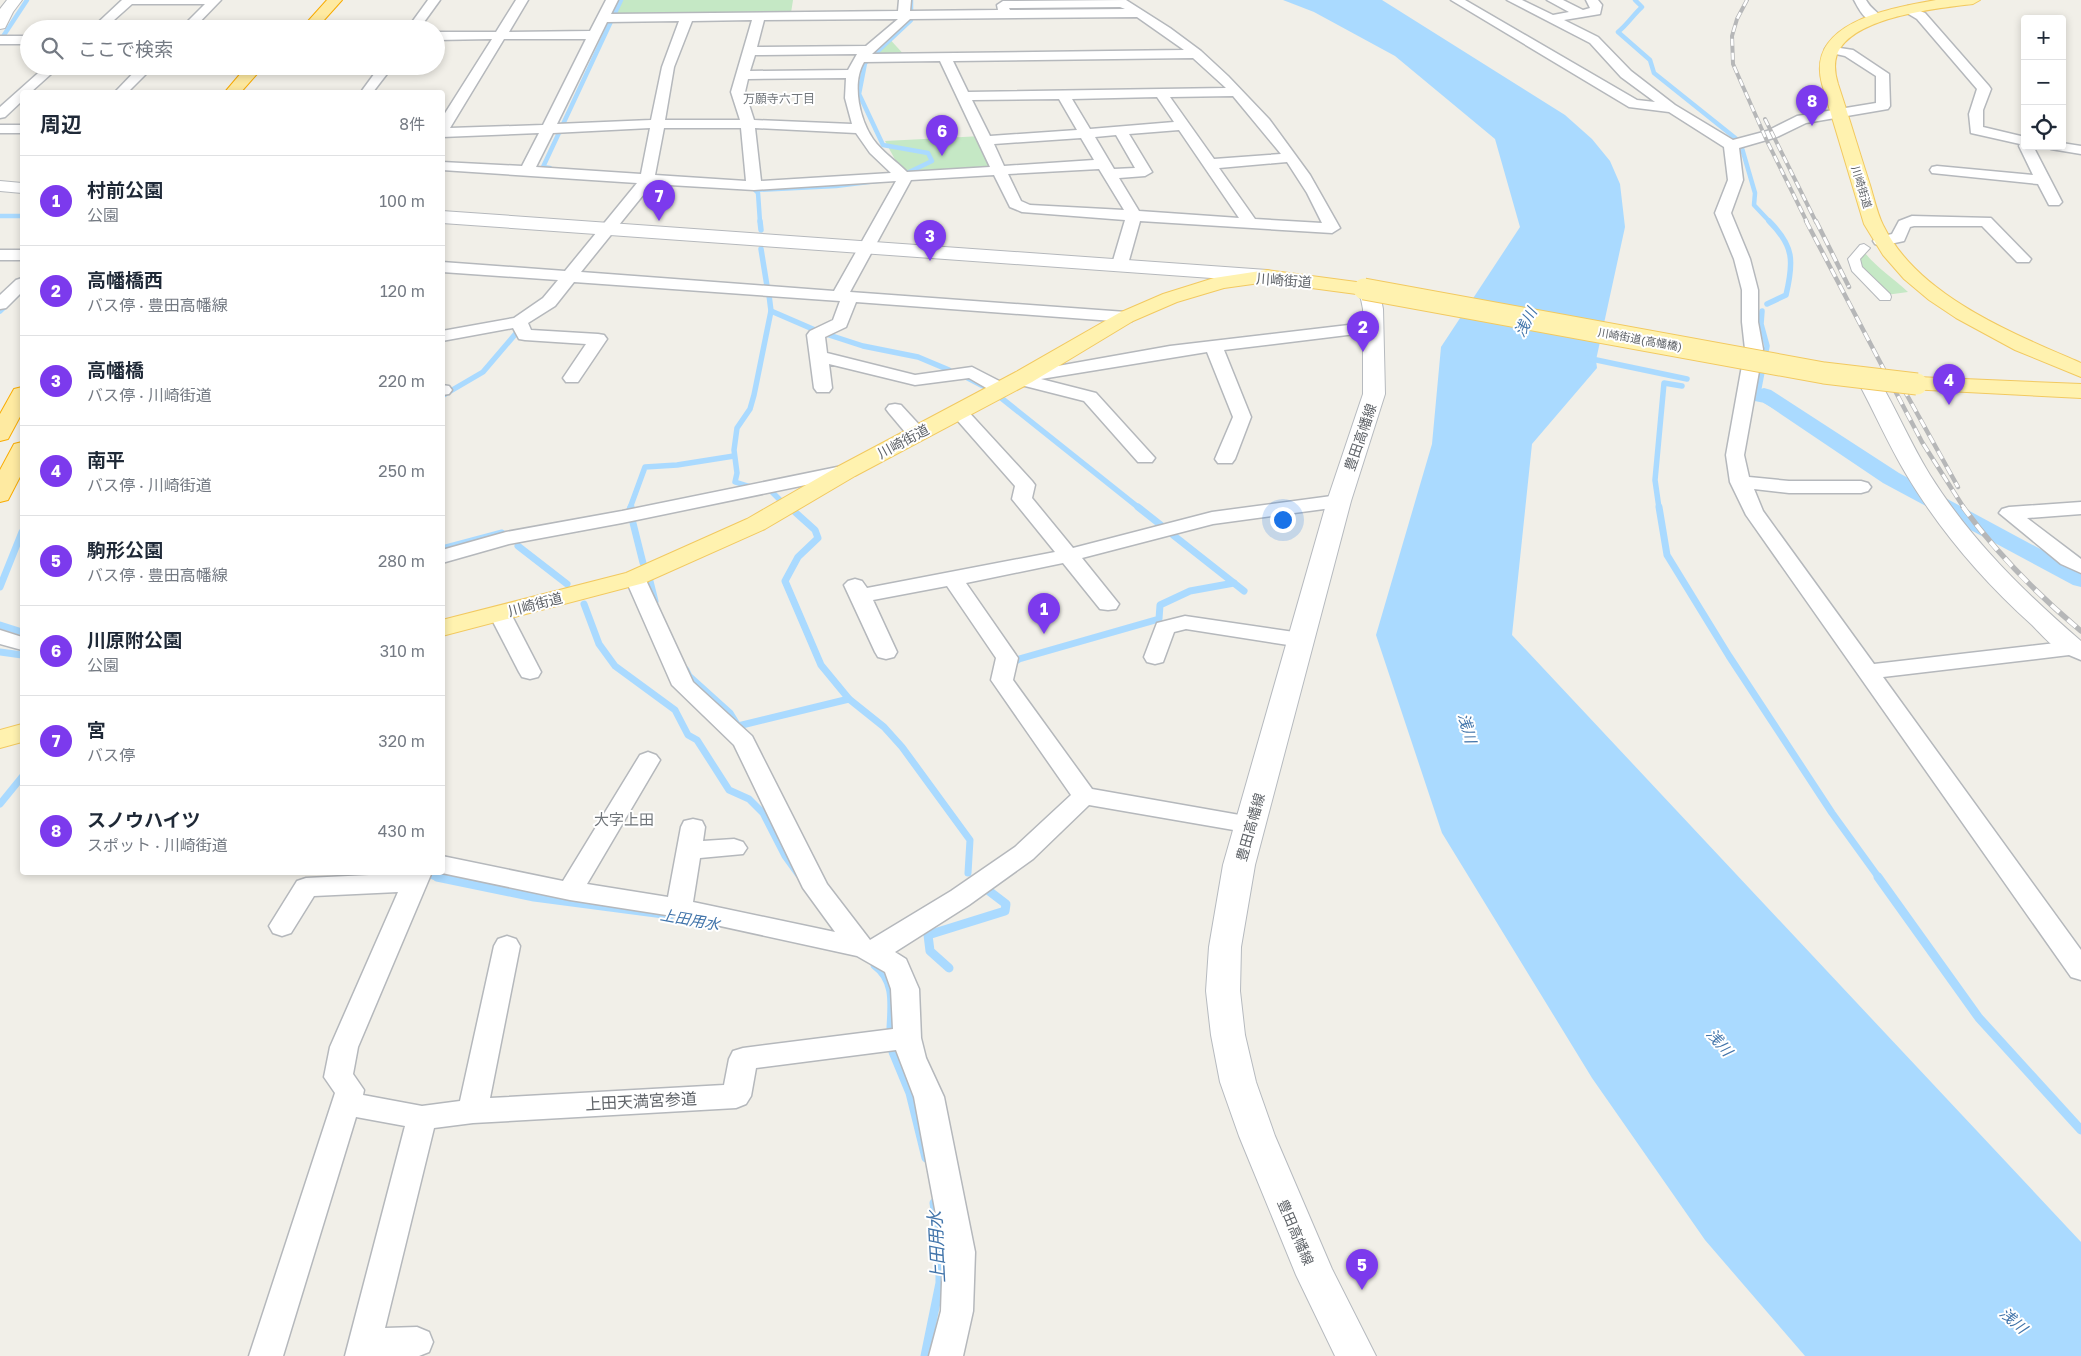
<!DOCTYPE html>
<html lang="ja">
<head>
<meta charset="utf-8">
<style>
  :root { --surface:#fff; --page:#f2f2f3; --text:#1f2937; --muted:#747a83; --line:#e0e1e3; --accent:#7c3aed }
  body { margin:0; font-family:"Golos Text","Noto Sans JP",sans-serif; background:var(--page); color:var(--text) }
  .controls { position:absolute; right:15px; top:15px; display:grid; overflow:hidden; border-radius:5px; box-shadow:0 2px 8px #0003 }
  .controls button { width:45px; height:45px; display:grid; place-items:center; padding:0; border:0; border-bottom:1px solid var(--line); background:var(--surface); color:var(--text); font:25px sans-serif }
  .you { position:absolute; left:1282px; top:519px; width:18px; height:18px; margin:-12px; border:4px solid #fff; border-radius:50%; background:#1a73e8; box-shadow:0 0 0 8px #1a73e833 }
  .badge { display:grid; place-items:center; width:32px; height:32px; border-radius:50%; background:var(--accent); color:#fff; font-size:16px; font-weight:700 }
  .pin { position:absolute; translate:-50% -41px; filter:drop-shadow(0 1px 2px #0008) }
  .pin::after { content:''; position:absolute; top:26px; width:18px; height:15px; background:inherit; clip-path:polygon(0 0,100% 0,50% 100%) }
  .list { margin:0; padding:0; list-style:none }
  h2 { display:flex; justify-content:space-between; align-items:center; height:65px; margin:0; padding:0 20px; font-size:21px }
  h2 small { font-size:16px; font-weight:400; color:var(--muted) }
  .list li { display:grid; grid-template-columns:32px 1fr auto; gap:15px; align-items:center; box-sizing:border-box; height:90px; padding:0 20px; border-top:1px solid var(--line) }
  .list b { display:block; font-size:19px; white-space:nowrap }
  .list p { margin:0; font-size:16px; white-space:nowrap; color:var(--muted) }
  .list em { font-size:16px; font-style:normal; color:var(--muted) }
  .icon { flex:none; width:28px; height:28px; fill:none; stroke:currentColor; stroke-width:2; stroke-linecap:round; stroke-linejoin:round }
  .map { position:relative; flex:none; width:2081px; height:1356px; overflow:hidden }
  .search { position:absolute; background:var(--surface); box-shadow:0 2px 8px #0003; left:20px; top:20px; width:425px; height:55px; display:flex; align-items:center; gap:12px; box-sizing:border-box; padding:0 18px; border-radius:28px; color:var(--muted); font-size:19px }
  .panel { position:absolute; background:var(--surface); box-shadow:0 2px 8px #0003; left:20px; top:90px; width:425px; height:785px; border-radius:5px }
  .map>svg:first-child { display:block }
  .green { fill:#c5e8c5 }
  .water { fill:#aadaff }
  .lines { fill:none; stroke-linecap:round; stroke-linejoin:round }
  .stream-far3 { stroke:#aadaff; stroke-width:4.5 }
  .stream-far2 { stroke:#aadaff; stroke-width:5.5 }
  .stream-far1 { stroke:#aadaff; stroke-width:7 }
  .stream { stroke:#aadaff; stroke-width:9 }
  .canal { fill:#aadaff; fill-rule:evenodd }
  .pedestrian-casing { stroke:#b5b8bc; stroke-width:2 }
  .minor-casing { stroke:#b5b8bc; stroke-width:3 }
  .tertiary-casing { stroke:#b5b8bc; stroke-width:2 }
  .secondary-casing { stroke:#b6babf; stroke-width:2 }
  .primary-casing { stroke:#f2c960; stroke-width:2 }
  .trunk-casing { stroke:#f9ab00; stroke-width:2 }
  .pedestrian { fill:#fff; fill-rule:evenodd }
  .minor { fill:#fff; fill-rule:evenodd }
  .tertiary { fill:#fff; fill-rule:evenodd }
  .secondary { fill:#fff; fill-rule:evenodd }
  .primary { fill:#fff2af; fill-rule:evenodd }
  .trunk { fill:#feeaa1; fill-rule:evenodd }
  .rail-far2-casing { stroke:#b6b7b8; stroke-width:4 }
  .rail-far1-casing { stroke:#b6b7b8; stroke-width:4.5 }
  .rail-casing { stroke:#b6b7b8; stroke-width:5.5 }
  .rail-far2 { stroke:#fff; stroke-width:2.5; stroke-dasharray:7; stroke-linecap:butt }
  .rail-far1 { stroke:#fff; stroke-width:3; stroke-dasharray:9; stroke-linecap:butt }
  .rail { stroke:#fff; stroke-width:4; stroke-dasharray:11; stroke-linecap:butt }
  .primary-bridge-casing { stroke:#f2c960; stroke-width:23; stroke-linecap:butt }
  .primary-bridge { stroke:#fff2af; stroke-width:21 }
  .labels { text-anchor:middle; dominant-baseline:central; stroke-width:4; stroke-linejoin:round; paint-order:stroke }
  .far-street-label { font-size:11px; fill:#5f6368; stroke:#fff }
  .far-neighbourhood-label { font-size:12px; fill:#70757a; stroke:#fff }
  .street-label { font-size:14px; fill:#5f6368; stroke:#fff }
  .water-label { font-size:15px; font-style:italic; fill:#4174aa; stroke:#fff }
  .neighbourhood-label { font-size:15px; fill:#70757a; stroke:#fff }
  .near-street-label { font-size:16px; fill:#5f6368; stroke:#fff }
  .near-water-label { font-size:18px; font-style:italic; fill:#4174aa; stroke:#fff }
</style>
</head>
<body>
<div class="map">
<svg width="2081" height="1356" viewBox="0 0 2081 1356">
  <rect width="100%" height="100%" fill="#f1efe8"/>
  <g class="green">
    <polygon points="618,0 793,0 791,13 610,16"/>
    <polygon points="886,35 907,58 860,58"/>
    <polygon points="982,136 998,171 905,178 885,141"/>
    <path d="M1865,253C1877,268 1893,278 1908,292L1886,295L1859,268L1857,260Z"/>
  </g>
  <polygon class="water" points="1283,0 1382,0 1565,115 1592,139 1610,161 1620,184 1625,227 1596,360 1597,368 1532,444 1512,635 2081,1242 2081,1356 1805,1356 1705,1240 1592,1078 1442,833 1376,635 1432,444 1441,347 1520,227 1495,139 1395,56 1314,12"/>
  <g class="lines">
    <g class="stream-far3">
      <path d="M1635,0L1642,7C1633,15 1628,24 1618,32L1650,60L1654,73L1739,141"/>
      <polyline points="2,38 27,0"/>
      <polyline points="1741,145 1755,193 1754,205 1770,222"/>
      <polyline points="550,168 543,167 621,0"/>
      <polyline points="905,174 932,161 928,153 883,145 859,94 865,63 911,20 911,0"/>
      <polyline points="0,216 22,216"/>
      <polyline points="760,222 758,193 755,190 836,186 893,179"/>
    </g>
    <g class="stream-far2">
      <polyline points="760,221 761,230"/>
      <polyline points="761,249 767,286"/>
      <path d="M1767,304L1786,295C1794,261 1794,246 1769,221"/>
      <polyline points="0,311 22,290"/>
      <polyline points="771,311 815,330"/>
      <polyline points="826,334 863,346 918,357 949,370"/>
      <polyline points="1587,358 1687,379"/>
      <polyline points="966,377 985,387"/>
      <polyline points="442,396 483,372 518,331"/>
      <polyline points="1000,397 1139,508"/>
      <polyline points="1754,398 1764,400 1820,431"/>
      <polyline points="1757,398 1767,346 1761,324 1762,311"/>
      <polyline points="751,487 735,482 737,473 734,450 737,428 750,409 754,395 771,311 769,295"/>
      <polyline points="770,490 780,500"/>
      <polyline points="630,508 645,467 677,465 734,456"/>
      <polyline points="1659,508 1655,480 1664,383 1682,386"/>
    </g>
    <g class="stream-far1">
      <polyline points="1138,507 1162,526"/>
      <polyline points="1659,507 1667,555 1729,656 1832,813 1879,878"/>
      <polyline points="629,512 631,507"/>
      <polyline points="795,512 815,530 818,538 798,557 785,581 821,665 849,699 884,727 902,747 970,840 968,873"/>
      <polyline points="632,519 643,563"/>
      <polyline points="1173,535 1244,591"/>
      <polyline points="518,546 567,584"/>
      <polyline points="442,549 502,533"/>
      <polyline points="649,577 655,601"/>
      <polyline points="0,587 22,532"/>
      <polyline points="584,604 599,644 615,666 675,710 688,735 697,740 729,790 749,799 763,813 785,856 798,874"/>
      <polyline points="0,625 22,632"/>
      <polyline points="0,652 22,655"/>
      <polyline points="1011,664 1019,659 1159,619 1160,605 1190,591 1234,583"/>
      <polyline points="686,670 689,676 730,713 738,726 849,699"/>
      <polyline points="0,804 22,777"/>
      <polyline points="433,876 443,878"/>
    </g>
    <g class="stream">
      <polyline points="437,877 534,897 671,915"/>
      <polyline points="1878,877 1979,1018 2081,1130"/>
      <path d="M875,965C896,980 892,1005 891,1028"/>
      <polyline points="949,968 930,951 928,935 1005,911 1006,904 989,891"/>
      <polyline points="893,1052 910,1093 926,1158"/>
      <polyline points="925,1356 940,1283 940,1249 934,1203"/>
    </g>
    <polygon class="canal" points="1764,388 1771,390 1899,473 2081,571 2081,587 2073,585 1883,483 1757,398 1754,394 1757,390"/>
    <defs>
      <polygon id="pedestrian" points="1864,244 1870,248 1860,259 1862,267 1890,294 1891,297 1890,300 1880,300 1852,271 1848,259 1860,245"/>
      <g id="minor">
        <polygon points="122,0 221,0 193,29 180,29 205,4 132,4 104,29 91,29"/>
        <polygon points="428,0 440,0 419,29 407,29"/>
        <path d="M516,0H528L509,32L590,31L606,0H618L611,14L898,11L899,0H911L910,11L998,10L997,5L1003,1L1126,0L1170,28L1201,51L1228,76L1269,119L1310,175L1340,228L1332,233L1140,221L1128,264L1120,269L1112,264L1125,220L1022,212L1010,207L994,175L911,180L850,292L1126,312L1132,313L1134,317L1132,321L1126,322L856,302L846,327L825,337L827,353L915,375L972,367L1007,385L1010,389L1007,393H995L969,378L915,385L829,364L832,388L829,392H817L814,388L807,335L810,331L833,320L840,301L574,282L555,306L528,323L531,330L598,334L604,335L607,339L578,382H566L563,378L586,344L525,340L519,339L513,328L442,341V331L514,318L543,298L558,280L442,272V262L565,271L637,183L442,170V162L522,166L539,133L442,137V118L492,39L436,40V32H496ZM1120,7L1125,9L1010,10L1009,8ZM1137,17L1184,50L872,54L910,19ZM898,19L866,46L757,47L764,20ZM752,20L731,92L740,120H665L674,67L692,21ZM679,21L662,67L651,120L557,124L607,22ZM504,39H586L543,125L450,128ZM857,54L848,70L750,71L755,55ZM1193,58L1226,88L968,92L953,61ZM940,61L990,167L907,172C896,161 882,152 873,139C860,120 851,84 864,62ZM846,78L845,98L852,124L754,120L745,92L748,79ZM1233,96L1281,154L1214,159L1170,97ZM1157,97L1174,122L1090,129L1072,99ZM1059,99L1077,130L990,136L972,100ZM650,128L641,174L536,167L553,133ZM664,128H741L746,181L655,175ZM755,128L856,133L870,153L891,173L761,181ZM1179,130L1239,218L1139,211L1119,178L1145,176L1152,172L1129,134ZM1116,135L1135,168L1114,169L1095,137ZM1081,138L1094,160L1004,166L994,144ZM1287,162L1307,193L1322,223L1255,219L1219,168ZM1099,169L1124,210L1030,205L1021,201L1008,174ZM896,181L834,291L581,272L652,184L754,190Z"/>
        <polygon points="1451,0 1465,0 1637,100 1655,102 1621,77 1590,43 1507,0 1522,0 1553,15 1569,12 1547,0 1563,0 1583,10 1590,8 1586,0 1598,0 1602,5 1600,14 1564,20 1598,37 1631,71 1675,105 1733,140 1767,131 1797,116 1876,103 1876,76 1845,56 1827,52 1825,49 1827,46 1853,50 1889,74 1890,106 1888,109 1806,123 1777,137 1739,148 1743,180 1731,213 1750,259 1758,290 1758,322 1763,349 1744,455 1749,477 1789,481 1861,481 1868,483 1871,487 1868,491 1861,493 1789,493 1754,489 1763,511 1874,664 2073,641 2081,643 2081,660 2069,655 1883,677 2081,950 2081,980 2071,977 1746,515 1730,482 1726,455 1745,349 1742,322 1742,290 1734,259 1715,213 1728,180 1724,147 1669,112 1629,107"/>
        <path d="M1854,0H1866C1871,9 1877,11 1882,18L1880,21C1866,24 1860,11 1854,0Z"/>
        <polygon points="1908,6 1925,13 1989,86 1991,89 1983,110 1983,127 2025,137 2025,146 2033,146 2062,202 2059,205 2049,205 2038,184 1932,173 1930,170 1932,167 1937,166 2033,175 2019,146 2020,144 1971,133 1969,114 1977,89 1917,19 1902,10"/>
        <rect x="0" y="36" width="29" height="8"/>
        <polygon points="46,66 60,66 31,92 22,92 22,101 5,117 0,118 0,107"/>
        <polygon points="140,66 154,66 128,92 115,92"/>
        <polygon points="380,66 393,66 373,92 361,92"/>
        <rect x="0" y="125" width="22" height="8"/>
        <polygon points="2062,143 2081,146 2081,154 2051,149 2049,146 2062,146"/>
        <polygon points="1912,216 1991,218 2031,259 2029,262 2017,262 1982,226 1914,226 1910,227 1904,241 1881,246 1875,244 1873,241 1875,238 1892,234 1899,221"/>
        <rect x="0" y="250" width="22" height="10"/>
        <polygon points="22,278 22,292 6,308 0,309 0,295 16,280"/>
        <polygon points="1374,322 1380,323 1382,327 1380,331 1224,350 1251,417 1235,459 1232,463 1218,463 1215,459 1233,417 1207,352 1041,379 1096,393 1155,458 1152,462 1138,462 1084,401 1017,384 1014,380 1018,373 1024,372 1170,346"/>
        <polygon points="442,385 449,386 452,390 449,394 442,395"/>
        <polygon points="895,404 901,405 924,430 926,434 924,438 910,438 889,413 886,409 889,405"/>
        <polygon points="959,407 965,408 1032,481 1035,485 1032,498 1073,548 1212,512 1339,495 1346,497 1349,501 1346,505 1339,507 1213,524 1082,558 1119,604 1116,609 1108,610 1100,609 1063,563 966,583 1018,658 1013,680 1092,789 1251,817 1260,819 1263,825 1260,831 1251,833 1089,805 1033,859 969,905 895,952 906,959 919,989 921,1038 926,1058 944,1097 975,1252 973,1311 963,1356 929,1356 941,1311 943,1252 914,1097 896,1050 756,1068 751,1096 746,1104 736,1108 473,1123 434,1128 385,1328 417,1327 429,1332 433,1342 429,1352 419,1356 345,1356 405,1126 356,1117 283,1356 249,1356 335,1093 324,1077 330,1047 398,892 314,896 291,933 282,936 273,933 269,926 297,881 306,878 432,872 358,1047 353,1074 364,1090 363,1095 422,1106 460,1101 494,946 498,939 507,936 516,939 520,946 490,1098 724,1085 729,1059 733,1051 743,1048 893,1029 891,989 885,972 857,956 679,917 570,900 437,872 442,872 442,856 563,881 640,755 648,752 656,755 660,760 587,884 668,897 681,827 684,821 693,819 702,821 705,827 703,841 734,839 743,842 747,848 743,854 700,858 693,902 835,932 803,888 734,745 672,685 625,578 628,574 635,572 642,574 645,578 693,682 752,736 827,884 870,940 951,891 1015,847 1071,795 991,680 996,658 947,586 873,600 897,652 894,657 886,659 878,657 875,652 844,585 848,581 855,579 862,581 867,588 1055,552 1012,499 1015,486 950,412 953,408"/>
        <polygon points="847,465 854,467 857,471 854,475 622,523 509,544 442,563 442,550 506,532 622,511"/>
        <polygon points="2081,502 2081,514 2027,518 2081,559 2081,573 2061,564 1999,513 2002,509 2009,507"/>
        <polygon points="500,608 508,609 511,614 541,672 538,677 530,679 522,677 519,672 489,614 492,609"/>
        <polygon points="1185,616 1301,633 1309,635 1312,640 1309,645 1301,647 1186,629 1174,632 1163,662 1155,664 1147,662 1144,657 1157,623"/>
        <polygon points="0,630 22,637 22,650 0,644"/>
      </g>
      <g id="tertiary">
        <polygon points="7,0 22,0 13,12 5,28 0,29 0,9"/>
        <polygon points="0,181 22,183 22,193 0,191"/>
        <polygon points="442,211 1267,270 1274,272 1277,276 1274,280 1267,282 442,223"/>
        <path d="M1868,373L1876,375L1879,380C1897,411 1911,444 1930,475C1970,539 2024,592 2081,641V654C2061,659 2045,638 2032,625C1983,581 1940,531 1906,474C1888,444 1874,411 1857,380L1860,375Z"/>
      </g>
      <polygon id="secondary" points="1364,283 1371,285 1381,299 1383,309 1385,394 1351,501 1255,865 1241,947 1240,991 1245,1035 1256,1082 1275,1136 1332,1269 1376,1356 1335,1356 1296,1275 1239,1136 1220,1082 1211,1035 1206,991 1209,947 1223,865 1327,501 1363,394 1363,309 1361,299 1354,289 1357,285"/>
      <g id="primary">
        <path d="M1936,0H1980L1973,4C1938,8 1863,16 1841,47C1833,58 1834,71 1838,84C1849,117 1859,151 1870,185C1874,198 1877,213 1883,225C1918,296 2012,333 2081,363V377L2015,350L1956,318L1929,300L1904,279L1883,255L1864,224L1822,84C1805,21 1893,8 1936,0Z"/>
        <polygon points="1267,270 1364,283 1371,285 1374,289 1371,293 1364,295 1267,282 1224,288 1177,302 1133,321 1032,382 855,476 765,529 644,583 442,636 442,620 626,573 747,519 839,466 1016,372 1119,313 1163,294 1214,278"/>
        <polygon points="1917,377 2081,384 2081,398 1909,389 1906,384 1909,379"/>
        <polygon points="22,724 22,742 0,748 0,730"/>
      </g>
      <g id="trunk">
        <polygon points="327,0 342,0 316,29 301,29"/>
        <polygon points="247,66 264,66 241,92 225,92"/>
        <polygon points="22,387 22,413 8,439 0,441 0,414 14,389"/>
        <polygon points="22,442 22,473 8,500 0,502 0,470 14,444"/>
      </g>
    </defs>
    <use href="#pedestrian" class="pedestrian-casing"/>
    <use href="#minor" class="minor-casing"/>
    <use href="#tertiary" class="tertiary-casing"/>
    <use href="#secondary" class="secondary-casing"/>
    <use href="#primary" class="primary-casing"/>
    <use href="#trunk" class="trunk-casing"/>
    <use href="#pedestrian" class="pedestrian"/>
    <use href="#minor" class="minor"/>
    <use href="#tertiary" class="tertiary"/>
    <use href="#secondary" class="secondary"/>
    <use href="#primary" class="primary"/>
    <use href="#trunk" class="trunk"/>
    <defs>
      <g id="rail-far2">
        <polyline points="1747,0 1737,19 1732,36 1733,64 1767,141 1807,222"/>
        <polyline points="1765,119 1816,222"/>
      </g>
      <g id="rail-far1">
        <polyline points="1806,221 1922,442 1964,508"/>
        <polyline points="1816,221 1849,287"/>
        <polyline points="1903,388 1958,487"/>
      </g>
      <path id="rail" d="M1963,507C1997,554 2037,594 2081,631"/>
    </defs>
    <use href="#rail-far2" class="rail-far2-casing"/>
    <use href="#rail-far1" class="rail-far1-casing"/>
    <use href="#rail" class="rail-casing"/>
    <use href="#rail-far2" class="rail-far2"/>
    <use href="#rail-far1" class="rail-far1"/>
    <use href="#rail" class="rail"/>
    <defs>
      <polyline id="primary-bridge" points="1364,289 1824,373 1917,384"/>
    </defs>
    <use href="#primary-bridge" class="primary-bridge-casing"/>
    <use href="#primary-bridge" class="primary-bridge"/>
  </g>
  <g class="labels">
    <g class="far-street-label">
      <text transform="translate(1862 187) rotate(73)">川崎街道</text>
      <text transform="translate(1640 339) rotate(10)">川崎街道(高幡橋)</text>
    </g>
    <g class="far-neighbourhood-label">
      <text x="779" y="98">万願寺六丁目</text>
    </g>
    <g class="street-label">
      <text transform="translate(1284 280) rotate(4)">川崎街道</text>
      <text transform="translate(1360 437) rotate(-71)">豊田高幡線</text>
      <text transform="translate(903 441) rotate(-28)">川崎街道</text>
      <text transform="translate(535 604) rotate(-15)">川崎街道</text>
      <text transform="translate(1250 827) rotate(-74)">豊田高幡線</text>
      <text transform="translate(1296 1232) rotate(67)">豊田高幡線</text>
    </g>
    <g class="water-label">
      <text transform="translate(1525 322) rotate(-62)">浅川</text>
      <text transform="translate(1468 728) rotate(75)">浅川</text>
      <text transform="translate(690 919) rotate(10)">上田用水</text>
      <text transform="translate(1720 1042) rotate(50)">浅川</text>
      <text transform="translate(2014 1320) rotate(42)">浅川</text>
    </g>
    <g class="neighbourhood-label">
      <text x="624" y="819">大字上田</text>
    </g>
    <g class="near-street-label">
      <text transform="translate(641 1101) rotate(-3)">上田天満宮参道</text>
    </g>
    <g class="near-water-label">
      <text transform="translate(936 1247) rotate(-93)">上田用水</text>
    </g>
  </g>
</svg>
<div class="controls">
<button>+</button>
<button>−</button>
<button><svg class="icon" aria-label="locate" viewBox="0 0 24 24"><circle cx="12" cy="12" r="6"/><path d="M12 2v4M12 18v4M2 12h4M18 12h4"/></svg></button>
</div>
<div class="you"></div>
<div class="pin badge" style="left:1044px;top:634px">1</div>
<div class="pin badge" style="left:1363px;top:352px">2</div>
<div class="pin badge" style="left:930px;top:261px">3</div>
<div class="pin badge" style="left:1949px;top:405px">4</div>
<div class="pin badge" style="left:1362px;top:1290px">5</div>
<div class="pin badge" style="left:942px;top:156px">6</div>
<div class="pin badge" style="left:659px;top:221px">7</div>
<div class="pin badge" style="left:1812px;top:126px">8</div>
<div class="search"><svg class="icon" aria-label="search" viewBox="0 0 24 24"><circle cx="10" cy="10" r="6"/><path d="M15 15l6 6"/></svg>ここで検索</div>
<section class="panel">
<h2>周辺<small>8件</small></h2>
<ul class="list">
<li><span class="badge">1</span><div><b>村前公園</b><p>公園</p></div><em>100 m</em></li>
<li><span class="badge">2</span><div><b>高幡橋西</b><p>バス停 · 豊田高幡線</p></div><em>120 m</em></li>
<li><span class="badge">3</span><div><b>高幡橋</b><p>バス停 · 川崎街道</p></div><em>220 m</em></li>
<li><span class="badge">4</span><div><b>南平</b><p>バス停 · 川崎街道</p></div><em>250 m</em></li>
<li><span class="badge">5</span><div><b>駒形公園</b><p>バス停 · 豊田高幡線</p></div><em>280 m</em></li>
<li><span class="badge">6</span><div><b>川原附公園</b><p>公園</p></div><em>310 m</em></li>
<li><span class="badge">7</span><div><b>宮</b><p>バス停</p></div><em>320 m</em></li>
<li><span class="badge">8</span><div><b>スノウハイツ</b><p>スポット · 川崎街道</p></div><em>430 m</em></li>
</ul>
</section>
</div>
</body>
</html>
